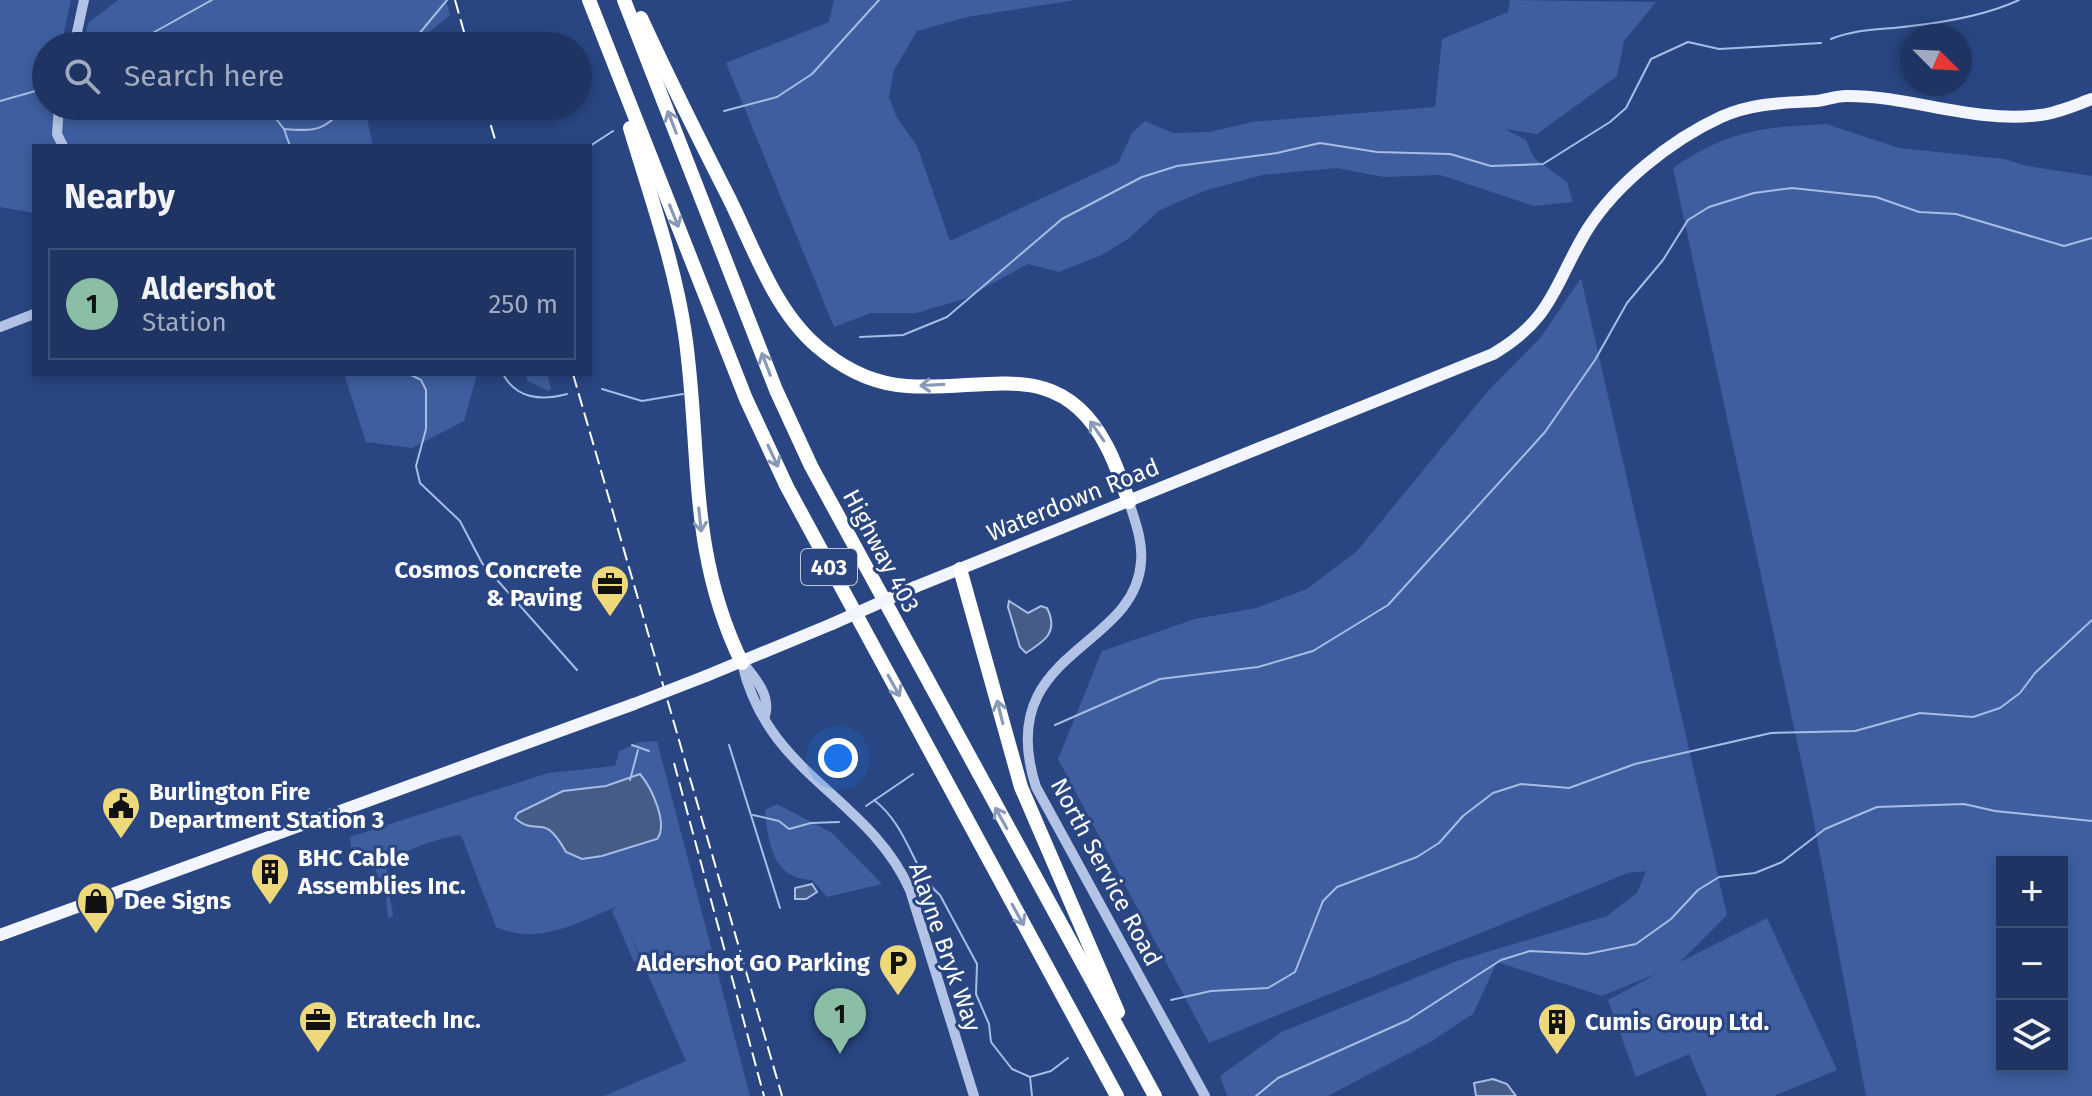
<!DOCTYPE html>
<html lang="en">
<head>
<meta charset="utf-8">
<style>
  :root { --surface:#1f3462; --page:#273c68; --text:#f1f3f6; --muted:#a1aabe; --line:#3c4f77; --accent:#8abfa5 }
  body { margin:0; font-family:"Fira Sans",sans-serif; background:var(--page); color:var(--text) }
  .controls { position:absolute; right:24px; bottom:24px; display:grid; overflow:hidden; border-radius:0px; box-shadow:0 4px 12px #0003 }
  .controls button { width:72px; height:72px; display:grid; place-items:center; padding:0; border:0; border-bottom:2px solid var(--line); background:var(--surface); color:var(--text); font:40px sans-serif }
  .compass { position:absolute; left:1900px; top:24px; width:72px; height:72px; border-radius:50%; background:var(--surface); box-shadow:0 4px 12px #0003; rotate:114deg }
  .you { position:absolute; left:838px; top:758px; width:28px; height:28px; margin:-20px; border:6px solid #fff; border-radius:50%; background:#1a73e8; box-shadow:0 0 0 12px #1a73e833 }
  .badge { display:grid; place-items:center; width:52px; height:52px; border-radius:50%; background:var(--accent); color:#111; font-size:26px; font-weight:700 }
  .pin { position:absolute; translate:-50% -66px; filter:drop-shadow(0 2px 4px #0008) }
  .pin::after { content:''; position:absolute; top:42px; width:28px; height:24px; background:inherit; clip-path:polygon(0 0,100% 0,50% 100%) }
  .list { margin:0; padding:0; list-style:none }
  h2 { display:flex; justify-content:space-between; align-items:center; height:104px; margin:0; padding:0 32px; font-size:34px }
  h2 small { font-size:26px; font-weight:400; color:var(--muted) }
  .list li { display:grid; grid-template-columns:52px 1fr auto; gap:24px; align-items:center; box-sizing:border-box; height:112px; margin:0 16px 16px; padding:0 16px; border:2px solid var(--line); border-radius:0px }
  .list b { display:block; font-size:30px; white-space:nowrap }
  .list p { margin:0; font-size:26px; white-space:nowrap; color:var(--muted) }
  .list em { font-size:26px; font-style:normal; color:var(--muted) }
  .icon { flex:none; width:44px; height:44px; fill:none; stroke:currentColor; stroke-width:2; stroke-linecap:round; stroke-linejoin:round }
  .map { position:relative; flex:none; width:2092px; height:1096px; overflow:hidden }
  .search { position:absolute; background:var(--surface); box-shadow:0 4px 12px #0003; left:32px; top:32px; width:560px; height:88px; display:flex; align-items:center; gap:20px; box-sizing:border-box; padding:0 28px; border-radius:44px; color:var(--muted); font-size:30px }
  .panel { position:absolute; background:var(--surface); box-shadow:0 4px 12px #0003; left:32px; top:144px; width:560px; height:232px; border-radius:0px }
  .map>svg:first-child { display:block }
  .green { fill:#3e5e9f; fill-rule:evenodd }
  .water { fill:#475b87; stroke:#a6bde6; stroke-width:2 }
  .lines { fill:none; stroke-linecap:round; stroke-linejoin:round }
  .stream { stroke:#a6bde6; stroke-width:2 }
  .minor { stroke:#b2c3e6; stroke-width:10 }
  .major { stroke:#f2f5fd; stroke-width:12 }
  .highway { stroke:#fff; stroke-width:14 }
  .rail { stroke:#fff; stroke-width:2; stroke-dasharray:14 6; stroke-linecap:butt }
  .major-bridge { stroke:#f2f5fd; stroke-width:12 }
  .oneway { stroke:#8999ba }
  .labels { text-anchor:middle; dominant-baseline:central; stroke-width:6; stroke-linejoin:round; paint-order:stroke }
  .shield { fill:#294682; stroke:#bfc8da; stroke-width:2 }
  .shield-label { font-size:22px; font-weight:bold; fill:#fff }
  .street-label { font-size:24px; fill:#fff; stroke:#294682 }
  .poi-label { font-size:24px; font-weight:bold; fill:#fff; stroke:#294682; text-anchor:start }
</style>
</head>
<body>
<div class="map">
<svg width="2092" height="1096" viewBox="0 0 2092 1096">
  <rect width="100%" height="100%" fill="#294682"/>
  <g class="green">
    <polygon points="0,0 71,0 61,46 46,46 46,106 364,106 373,146 34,146 34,213 0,207"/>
    <polygon points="118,0 446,0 450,15 412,46 83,46 88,23"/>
    <polygon points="834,0 1076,0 967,17 917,31 894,70 889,97 897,118 917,146 950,241 1118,163 1132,133 1145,121 1173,133 1209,132 1252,122 1435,107 1442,39 1508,12 1510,0 1656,2 1624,41 1617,76 1537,134 1505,129 1526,140 1534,158 1567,182 1573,202 1534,206 1440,175 1384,177 1337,168 1262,175 1204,191 1160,210 1128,239 1102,255 1059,272 1028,264 964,299 916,313 871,313 834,327 726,63 829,22"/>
    <path d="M1826,124L1899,148L2004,159L2027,166L2092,176V1096H1866L1809,797L1673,168C1727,131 1763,127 1826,124ZM2002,862H2062V1066H2002Z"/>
    <polygon points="1581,278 1727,915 1680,962 1767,918 1837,1070 1774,1096 1707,1096 1689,1054 1636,1077 1608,1000 1658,973 1602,996 1497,962 1473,1014 1432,1041 1328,1096 1227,1096 1220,1076 1281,1032 1457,961 1607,916 1637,893 1646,871 1628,873 1209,1043 1058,759 1102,651 1195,619 1256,608 1307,589 1357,551 1488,391 1541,337"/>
    <polygon points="344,374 477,374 464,421 412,448 366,442"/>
    <polygon points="525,374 547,374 551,388 548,391 528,381"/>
    <path d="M657,741L750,1096H604L686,1061L628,929L640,959L634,962L612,911L616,907C575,923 539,946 496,927L461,835C444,837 391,851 387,870C385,883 392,903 393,916L388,918L386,897L373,863H369L362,850L352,855L350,837L548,773L615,766L619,751L640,742Z"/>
    <path d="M777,804L832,833L882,884L827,897L812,880C773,879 768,844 765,810Z"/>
  </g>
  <g class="water">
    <path d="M1009,601L1028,613L1041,606L1047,608C1059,632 1045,641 1026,653L1020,647L1008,607Z"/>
    <path d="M640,774C651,787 669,824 657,839L602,856L582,859L566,852C542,809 539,839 515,818L518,813L563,791L606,786Z"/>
    <polygon points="812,884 817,892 806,899 795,899 795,888"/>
    <polygon points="1493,1079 1507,1084 1516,1096 1476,1096 1474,1083"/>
  </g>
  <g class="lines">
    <g class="stream">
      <path d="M1831,39C1858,28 1883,30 1911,26C1946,22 1987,15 2019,0"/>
      <polyline points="139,46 149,35 212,0"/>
      <polyline points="409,46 447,0"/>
      <polyline points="0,101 46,88"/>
      <polyline points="266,106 284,129 290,146"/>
      <polyline points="724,111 777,97 812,74 879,0"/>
      <path d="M284,129C318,132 323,130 347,106"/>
      <polyline points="590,146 613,131"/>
      <polyline points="860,337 903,335 947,317 1062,219 1142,177 1177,166 1277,153 1320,143 1377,152 1450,154 1491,166 1543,164 1610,122 1626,108 1651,59 1688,42 1719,49 1821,43"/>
      <polyline points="409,374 421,380 426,390 426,429 416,466 420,483 460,521 482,563 577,670"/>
      <path d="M503,374C516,399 542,401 567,394"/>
      <polyline points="602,389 642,401 683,394"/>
      <polyline points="1055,725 1160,679 1258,667 1313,651 1388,605 1545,432 1595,360 1627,303 1663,260 1688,220 1709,207 1754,193 1792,188 1876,197 1919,212 1956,214 2064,246 2092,238"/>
      <polyline points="632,745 649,751"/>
      <polyline points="729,745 780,908"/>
      <polyline points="630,780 638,750"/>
      <path d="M874,800C909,827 913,873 940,895L977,964L976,994L989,1024L991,1042L1012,1069L1030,1077L1051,1071L1068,1058"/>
      <polyline points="866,806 913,774"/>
      <polyline points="753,815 779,821 789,829 811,823 839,822"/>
      <polyline points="1171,1000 1211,991 1268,988 1295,972 1323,901 1337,887 1417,857 1439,843 1463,816 1493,793 1521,784 1569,788 1635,764 1771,733 1855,731 1920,713 1973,717 2000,708 2020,693 2035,673 2092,620"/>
      <polyline points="1030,1077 1032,1096"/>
      <polyline points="1256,1096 1278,1078 1408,1020 1501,960 1530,951 1587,954 1636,944 1671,919 1698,890 1719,877 1755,873 1782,862 1825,829 1877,807 1964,804 1995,811 2092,821"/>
    </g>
    <g class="minor">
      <polyline points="74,46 84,0"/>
      <polyline points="59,106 57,134 63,146"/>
      <polyline points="0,327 34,314"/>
      <path d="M1129,502C1135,521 1143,541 1141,562C1135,651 992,650 1036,787L1205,1096"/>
      <path d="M742,663C767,775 868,796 910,890L974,1096"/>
      <path d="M744,664C756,679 771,696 765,716"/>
    </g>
    <g class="major">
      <path d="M915,587L1493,354C1554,318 1554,284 1587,230C1616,184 1671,140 1721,117C1752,103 1782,103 1816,101C1826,100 1836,96 1846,96C1908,95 1975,124 2040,115C2058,113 2075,105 2092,99"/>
      <polyline points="706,676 832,624"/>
      <polyline points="0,935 634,704"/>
    </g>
    <g class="highway">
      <polyline points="589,0 746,399 787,487 1117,1096"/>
      <polyline points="624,0 776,390 811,466 1155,1096"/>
      <path d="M641,18C669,79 699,139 729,198C755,250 776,316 824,352C848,371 876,384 907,386C986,392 1059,355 1106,445C1116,463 1122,483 1129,502"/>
      <path d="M630,128C650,195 675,265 685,334C702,453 687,550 742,663"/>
      <polyline points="960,569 1021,787 1118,1012"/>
    </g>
    <g class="rail">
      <polyline points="455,0 468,46"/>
      <polyline points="485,106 497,146"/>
      <polyline points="573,374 782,1096"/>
      <polyline points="674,763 764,1096"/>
    </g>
    <g class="major-bridge">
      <polyline points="832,624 915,587"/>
      <polyline points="634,704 706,676"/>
    </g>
  </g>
  <defs><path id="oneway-shaft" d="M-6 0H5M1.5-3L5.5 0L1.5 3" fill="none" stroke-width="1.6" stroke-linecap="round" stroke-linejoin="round" transform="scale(2)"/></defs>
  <g class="oneway">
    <use href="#oneway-shaft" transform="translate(672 122) rotate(-111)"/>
    <use href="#oneway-shaft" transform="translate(674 216) rotate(68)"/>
    <use href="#oneway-shaft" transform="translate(766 364) rotate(-111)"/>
    <use href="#oneway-shaft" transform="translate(932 385) rotate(177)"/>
    <use href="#oneway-shaft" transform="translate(1097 431) rotate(-125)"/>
    <use href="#oneway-shaft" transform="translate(773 456) rotate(65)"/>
    <use href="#oneway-shaft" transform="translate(700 520) rotate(84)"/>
    <use href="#oneway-shaft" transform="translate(894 686) rotate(61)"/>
    <use href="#oneway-shaft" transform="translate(1000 712) rotate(-104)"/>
    <use href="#oneway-shaft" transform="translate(1001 818) rotate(-119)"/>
    <use href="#oneway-shaft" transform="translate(1018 915) rotate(61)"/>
  </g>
  <defs>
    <symbol id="office-pin" viewBox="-11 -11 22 30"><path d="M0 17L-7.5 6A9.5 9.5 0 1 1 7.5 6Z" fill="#edd979" stroke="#294682"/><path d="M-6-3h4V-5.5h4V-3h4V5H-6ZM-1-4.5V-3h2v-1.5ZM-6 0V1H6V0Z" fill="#111"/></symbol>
    <symbol id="civic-pin" viewBox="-11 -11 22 30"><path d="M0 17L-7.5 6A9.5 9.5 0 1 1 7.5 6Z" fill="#edd979" stroke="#294682"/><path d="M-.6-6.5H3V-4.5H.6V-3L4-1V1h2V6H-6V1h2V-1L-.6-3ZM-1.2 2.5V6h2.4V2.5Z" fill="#111"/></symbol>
    <symbol id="building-pin" viewBox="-11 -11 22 30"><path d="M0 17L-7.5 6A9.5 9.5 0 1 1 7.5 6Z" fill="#edd979" stroke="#294682"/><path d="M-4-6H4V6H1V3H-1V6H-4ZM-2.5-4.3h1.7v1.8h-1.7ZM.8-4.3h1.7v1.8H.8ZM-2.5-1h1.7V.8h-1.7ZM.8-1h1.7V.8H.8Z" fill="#111"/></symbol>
    <symbol id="shop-pin" viewBox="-11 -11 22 30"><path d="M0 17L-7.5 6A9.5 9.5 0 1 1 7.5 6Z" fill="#edd979" stroke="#294682"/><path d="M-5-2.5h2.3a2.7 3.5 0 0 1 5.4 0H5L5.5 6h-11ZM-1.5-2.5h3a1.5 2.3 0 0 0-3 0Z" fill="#111"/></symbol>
    <symbol id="parking-pin" viewBox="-11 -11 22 30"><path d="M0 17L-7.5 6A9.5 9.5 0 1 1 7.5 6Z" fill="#edd979" stroke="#294682"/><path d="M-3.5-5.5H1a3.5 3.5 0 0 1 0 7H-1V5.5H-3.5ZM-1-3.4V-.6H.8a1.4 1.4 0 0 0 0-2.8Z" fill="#111"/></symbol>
  </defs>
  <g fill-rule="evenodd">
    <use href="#office-pin" x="588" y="562" width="44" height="60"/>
    <use href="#civic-pin" x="99" y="784" width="44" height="60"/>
    <use href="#building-pin" x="248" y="850" width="44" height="60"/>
    <use href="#shop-pin" x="74" y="879" width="44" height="60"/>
    <use href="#parking-pin" x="876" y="941" width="44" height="60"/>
    <use href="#office-pin" x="296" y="998" width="44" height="60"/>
    <use href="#building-pin" x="1535" y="1000" width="44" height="60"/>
  </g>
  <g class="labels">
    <rect class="shield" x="801" y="549" width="56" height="36" rx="6"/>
    <g class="shield-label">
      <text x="829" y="567">403</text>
    </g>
    <g class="street-label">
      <text transform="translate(1073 500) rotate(-22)">Waterdown Road</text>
      <text transform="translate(881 551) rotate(62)">Highway 403</text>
      <text transform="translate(1106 872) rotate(62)">North Service Road</text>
      <text transform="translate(945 947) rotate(71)">Alayne Bryk Way</text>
    </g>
    <g class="poi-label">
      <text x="582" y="570" text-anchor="end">Cosmos Concrete<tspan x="582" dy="28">&amp; Paving</tspan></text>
      <text x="149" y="792">Burlington Fire<tspan x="149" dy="28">Department Station 3</tspan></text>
      <text x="298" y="858">BHC Cable<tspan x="298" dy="28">Assemblies Inc.</tspan></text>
      <text x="124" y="901">Dee Signs</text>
      <text x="870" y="963" text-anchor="end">Aldershot GO Parking</text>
      <text x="346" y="1020">Etratech Inc.</text>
      <text x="1585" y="1022">Cumis Group Ltd.</text>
    </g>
  </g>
</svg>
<div class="controls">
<button>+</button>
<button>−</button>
<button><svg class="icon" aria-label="layers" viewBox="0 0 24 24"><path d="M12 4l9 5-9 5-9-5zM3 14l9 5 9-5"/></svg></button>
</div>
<svg class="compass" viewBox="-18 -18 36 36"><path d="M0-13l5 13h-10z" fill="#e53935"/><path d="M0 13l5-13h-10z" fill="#a1aabe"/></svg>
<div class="you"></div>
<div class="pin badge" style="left:840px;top:1054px">1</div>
<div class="search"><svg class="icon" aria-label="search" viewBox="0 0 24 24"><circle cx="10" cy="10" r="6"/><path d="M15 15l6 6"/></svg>Search here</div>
<section class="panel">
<h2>Nearby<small></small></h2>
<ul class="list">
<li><span class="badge">1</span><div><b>Aldershot</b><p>Station</p></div><em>250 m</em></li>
</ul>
</section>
</div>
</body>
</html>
